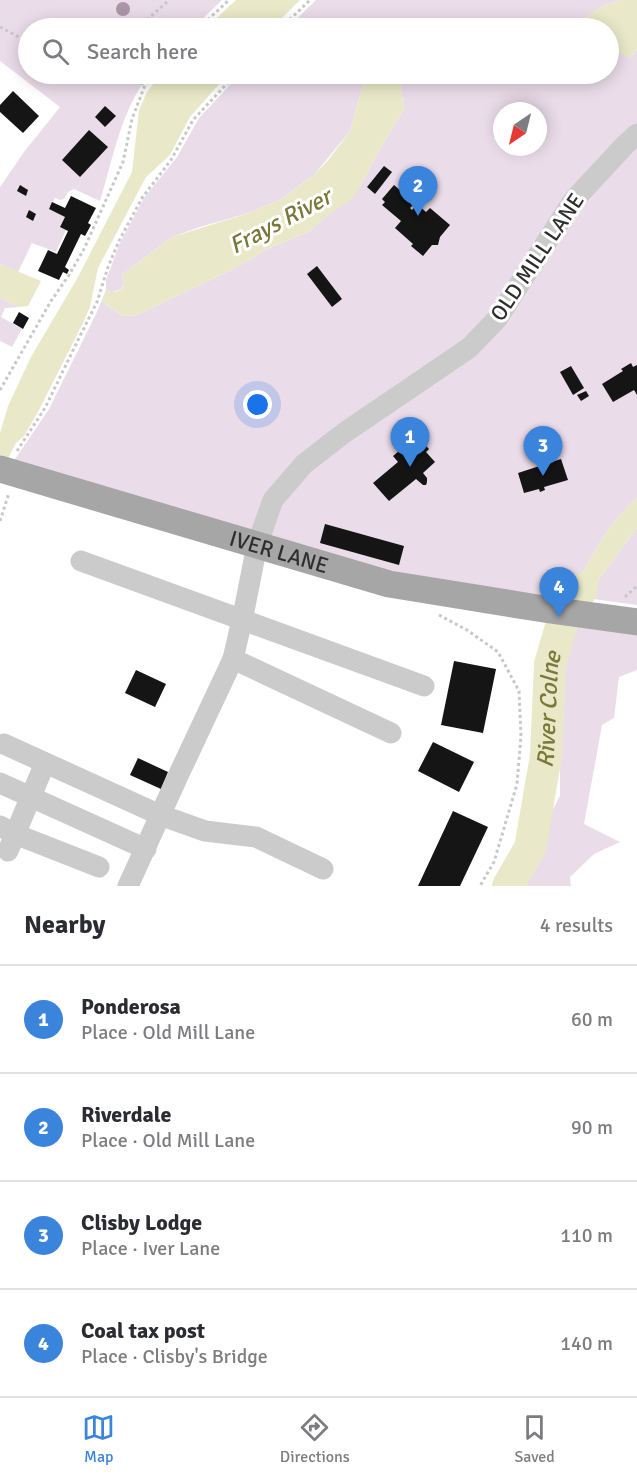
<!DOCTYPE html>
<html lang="en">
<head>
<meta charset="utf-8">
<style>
  :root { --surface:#fff; --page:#f7f7f7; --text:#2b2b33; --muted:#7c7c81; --line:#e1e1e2; --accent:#3a84db }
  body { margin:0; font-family:Signika,sans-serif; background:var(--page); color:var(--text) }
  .compass { position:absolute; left:493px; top:102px; width:54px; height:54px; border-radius:50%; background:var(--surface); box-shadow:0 3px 15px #0003; rotate:215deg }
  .you { position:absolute; left:258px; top:405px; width:21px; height:21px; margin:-15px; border:4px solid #fff; border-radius:50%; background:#1a73e8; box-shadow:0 0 0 9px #1a73e833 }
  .badge { display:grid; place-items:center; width:39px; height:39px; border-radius:50%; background:var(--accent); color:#fff; font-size:20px; font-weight:700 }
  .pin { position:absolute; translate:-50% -50px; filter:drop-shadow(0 2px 3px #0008) }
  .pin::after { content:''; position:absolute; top:32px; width:21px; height:18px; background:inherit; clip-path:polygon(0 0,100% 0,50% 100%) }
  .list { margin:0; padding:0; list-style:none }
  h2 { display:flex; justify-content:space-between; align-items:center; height:78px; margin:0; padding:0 24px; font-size:26px }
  h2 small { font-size:20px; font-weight:400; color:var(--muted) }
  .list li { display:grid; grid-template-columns:39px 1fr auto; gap:18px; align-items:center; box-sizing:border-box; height:108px; padding:0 24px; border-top:2px solid var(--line) }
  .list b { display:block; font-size:22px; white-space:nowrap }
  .list p { margin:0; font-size:20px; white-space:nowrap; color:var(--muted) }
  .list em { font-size:20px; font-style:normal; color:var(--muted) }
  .icon { flex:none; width:33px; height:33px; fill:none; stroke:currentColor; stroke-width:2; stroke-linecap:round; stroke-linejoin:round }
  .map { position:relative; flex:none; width:637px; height:886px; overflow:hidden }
  .search { position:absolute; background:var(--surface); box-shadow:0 3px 15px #0003; left:18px; right:18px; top:18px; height:66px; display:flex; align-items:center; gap:15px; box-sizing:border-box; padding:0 21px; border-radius:33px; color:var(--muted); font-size:22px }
  .sheet { height:510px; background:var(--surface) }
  nav { display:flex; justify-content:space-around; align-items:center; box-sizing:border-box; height:84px; border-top:2px solid var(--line); background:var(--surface); font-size:16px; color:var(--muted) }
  nav a { display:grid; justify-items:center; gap:3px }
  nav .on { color:var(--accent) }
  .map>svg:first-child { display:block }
  .green { fill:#ebdce9; fill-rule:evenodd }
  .water { fill:#e9e9c9 }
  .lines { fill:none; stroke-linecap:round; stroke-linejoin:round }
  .river { stroke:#e9e9c9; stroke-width:32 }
  .building { fill:#151515 }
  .path { stroke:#c8c8c8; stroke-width:3; stroke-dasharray:3 3; stroke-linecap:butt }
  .minor { stroke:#cbcbcb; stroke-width:21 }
  .major { stroke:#a6a6a6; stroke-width:27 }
  .tree { fill:#ab95a8 }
  .labels { text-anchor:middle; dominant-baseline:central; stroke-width:6; stroke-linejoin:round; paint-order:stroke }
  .street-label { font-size:22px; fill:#2e2e2e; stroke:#fff }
  .water-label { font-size:24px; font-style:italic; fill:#79793a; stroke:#fff }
</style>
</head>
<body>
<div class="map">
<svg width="637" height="886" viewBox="0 0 637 886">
  <rect width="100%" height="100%" fill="#fff"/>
  <g class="green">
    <path d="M0,0H222L193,28H28V74H150C121,109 113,159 100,201L74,189L68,192L64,199L60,200L55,198L49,209L65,217L60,227L66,230L56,252L32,243L18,272L0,264V187L24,152L60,107L0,61Z"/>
    <polygon points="316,0 620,0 603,6 570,28 548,27 544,28 287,28"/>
    <path d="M637,49V129L494,317L301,462L257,538L13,462L49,409L96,314L106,290V280L120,243L144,198L177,157L199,118L240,74H369L363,84L350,131L314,175L281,199L252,212L200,227L172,237L122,275L124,285L120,290L111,292L107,291L102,302L123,316L137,315L237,267L265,250L310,231L361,185L380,149L404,109L401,89L403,74H466L488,79L504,74H608L609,51H617L630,58ZM502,111H538V147H502Z"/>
    <path d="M637,137V498C604,526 585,568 566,607L463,590L263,541L277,502L306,468L462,357L575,205Z"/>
    <polygon points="0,298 20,307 5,308 1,317 22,329 12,347 0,341"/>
    <polygon points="637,528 637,605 593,599 599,579"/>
    <polygon points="571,623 637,625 637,670 619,677 614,718 602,725 584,824 620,842 594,854 570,877 571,886 524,886 547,842 548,818 560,796 560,723 557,668"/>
  </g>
  <g class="water">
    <polygon points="236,0 300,0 272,28 206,28"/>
    <polygon points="620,0 637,0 637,49 630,58 617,52 609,51 608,28 570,28 603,6"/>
    <polygon points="161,74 228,74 190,117 170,155 146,177 98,268 90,307 83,323 38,412 24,436 16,443 0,474 0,433 8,406 31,357 78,277 132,172 139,110 147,92"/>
    <path d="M369,74H403L401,89L404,109L380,149L361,185L352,199L327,216L310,231L265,250L237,267L137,315L123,316L102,302L107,290C114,293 121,292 124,285L122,275L172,237L252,212L281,199L314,175L329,159L350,131L363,84Z"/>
    <polygon points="0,264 41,281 28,306 20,307 0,298"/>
    <path d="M637,498V528L599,579L593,599L587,611L566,607C585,568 604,526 637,498Z"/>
  </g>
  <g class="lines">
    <path class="river" id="s1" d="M508,886L530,848L546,756L550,664L560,630L565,617L582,589"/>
  </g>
  <g class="building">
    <polygon points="13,91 39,116 23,133 0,112 0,105"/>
    <polygon points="105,106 116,116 105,127 95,117"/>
    <polygon points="89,130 108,147 80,177 62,160"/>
    <polygon points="384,166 392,172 375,194 367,187"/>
    <polygon points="20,185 28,190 26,196 17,191"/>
    <polygon points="394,185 415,203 410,208 412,210 417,204 426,212 430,208 450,225 440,237 438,245 432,245 423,256 411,246 413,244 395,228 401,221 382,205 385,202 382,199"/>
    <polygon points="71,196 96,208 88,223 91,225 85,236 81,234 65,267 69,270 67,274 63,272 59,280 38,271 48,250 57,254 68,231 60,227 65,217 49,209 52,202 65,208"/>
    <polygon points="29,210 36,214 33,221 26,217"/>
    <polygon points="317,266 342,299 332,307 307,274"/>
    <polygon points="19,312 29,318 23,329 13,323"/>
    <polygon points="631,363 633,367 637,365 637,395 634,390 613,402 602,384 623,371 621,369"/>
    <polygon points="571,366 584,388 573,395 560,372"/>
    <polygon points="586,391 589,396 581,401 577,395"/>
    <polygon points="417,436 429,449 426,452 435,462 423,473 427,478 427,482 426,485 423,485 416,479 389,501 373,483 398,462 393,456"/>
    <polygon points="561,459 568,480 544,487 545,490 540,492 539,489 524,493 518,473"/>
    <polygon points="325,524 404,546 399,565 320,543"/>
    <polygon points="454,661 496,669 483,733 441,725"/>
    <polygon points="136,670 166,684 155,707 125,693"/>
    <polygon points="433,742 474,762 459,792 418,771"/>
    <polygon points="138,758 168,772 161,789 130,775"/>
    <polygon points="453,811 488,827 460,886 418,886"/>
  </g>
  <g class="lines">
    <g class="path">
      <polyline points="0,27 28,42"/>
      <polyline points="138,28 169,0"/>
      <polyline points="199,28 229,0"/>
      <polyline points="281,28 310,0"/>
      <polyline points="125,74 145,85"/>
      <polyline points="0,390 51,301 69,275 84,249 123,162 132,119 145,85 156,74"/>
      <polyline points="17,451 45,408 80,336 97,302 108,267 119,241 142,198 171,160 193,120 236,74"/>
      <polyline points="0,521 9,493"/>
      <polyline points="625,597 637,586"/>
      <polyline points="439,615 467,630 498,652 519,691 521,736 517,784 494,862 480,886"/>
    </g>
    <g class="minor">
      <polyline points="81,561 424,686"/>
      <polyline points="233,659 391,733"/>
      <polyline points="4,744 160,815 205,831 256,837 323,869"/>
      <polyline points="0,783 146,849"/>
      <polyline points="0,826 15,834 99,867"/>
      <polyline points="8,851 45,763"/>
      <polyline points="128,886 178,776 233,659 244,611 257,545 273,500 304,464 344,433 469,348 497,319 573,201 625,145 637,134"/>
    </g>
    <path class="major" id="s2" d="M0,469L389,584L550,610L637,622"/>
  </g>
  <circle class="tree" cx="123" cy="9" r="7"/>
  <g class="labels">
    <g class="street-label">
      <text transform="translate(537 257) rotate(-56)">OLD MILL LANE</text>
      <text stroke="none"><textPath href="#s2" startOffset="291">IVER LANE</textPath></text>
    </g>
    <g class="water-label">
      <text transform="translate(280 221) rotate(-28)">Frays River</text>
      <text stroke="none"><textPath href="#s1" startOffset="184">River Colne</textPath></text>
    </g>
  </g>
</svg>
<svg class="compass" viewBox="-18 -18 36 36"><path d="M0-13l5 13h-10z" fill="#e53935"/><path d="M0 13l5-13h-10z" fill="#7c7c81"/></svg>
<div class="you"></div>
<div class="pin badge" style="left:410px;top:467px">1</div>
<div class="pin badge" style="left:418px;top:216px">2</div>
<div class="pin badge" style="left:543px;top:476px">3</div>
<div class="pin badge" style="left:559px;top:617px">4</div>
<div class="search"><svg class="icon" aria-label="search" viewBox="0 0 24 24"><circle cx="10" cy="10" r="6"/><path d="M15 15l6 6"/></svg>Search here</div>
</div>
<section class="sheet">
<h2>Nearby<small>4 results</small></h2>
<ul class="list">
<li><span class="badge">1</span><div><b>Ponderosa</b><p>Place · Old Mill Lane</p></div><em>60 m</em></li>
<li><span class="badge">2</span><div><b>Riverdale</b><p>Place · Old Mill Lane</p></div><em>90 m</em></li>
<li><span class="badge">3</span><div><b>Clisby Lodge</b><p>Place · Iver Lane</p></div><em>110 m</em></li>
<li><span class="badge">4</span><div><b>Coal tax post</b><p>Place · Clisby's Bridge</p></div><em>140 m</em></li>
</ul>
</section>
<nav>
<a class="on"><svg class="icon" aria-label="map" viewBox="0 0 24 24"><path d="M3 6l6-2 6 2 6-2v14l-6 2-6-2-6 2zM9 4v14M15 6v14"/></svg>Map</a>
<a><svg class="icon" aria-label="directions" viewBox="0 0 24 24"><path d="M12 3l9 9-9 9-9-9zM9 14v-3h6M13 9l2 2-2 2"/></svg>Directions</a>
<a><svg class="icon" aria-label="saved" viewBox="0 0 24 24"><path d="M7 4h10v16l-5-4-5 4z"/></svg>Saved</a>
</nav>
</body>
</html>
